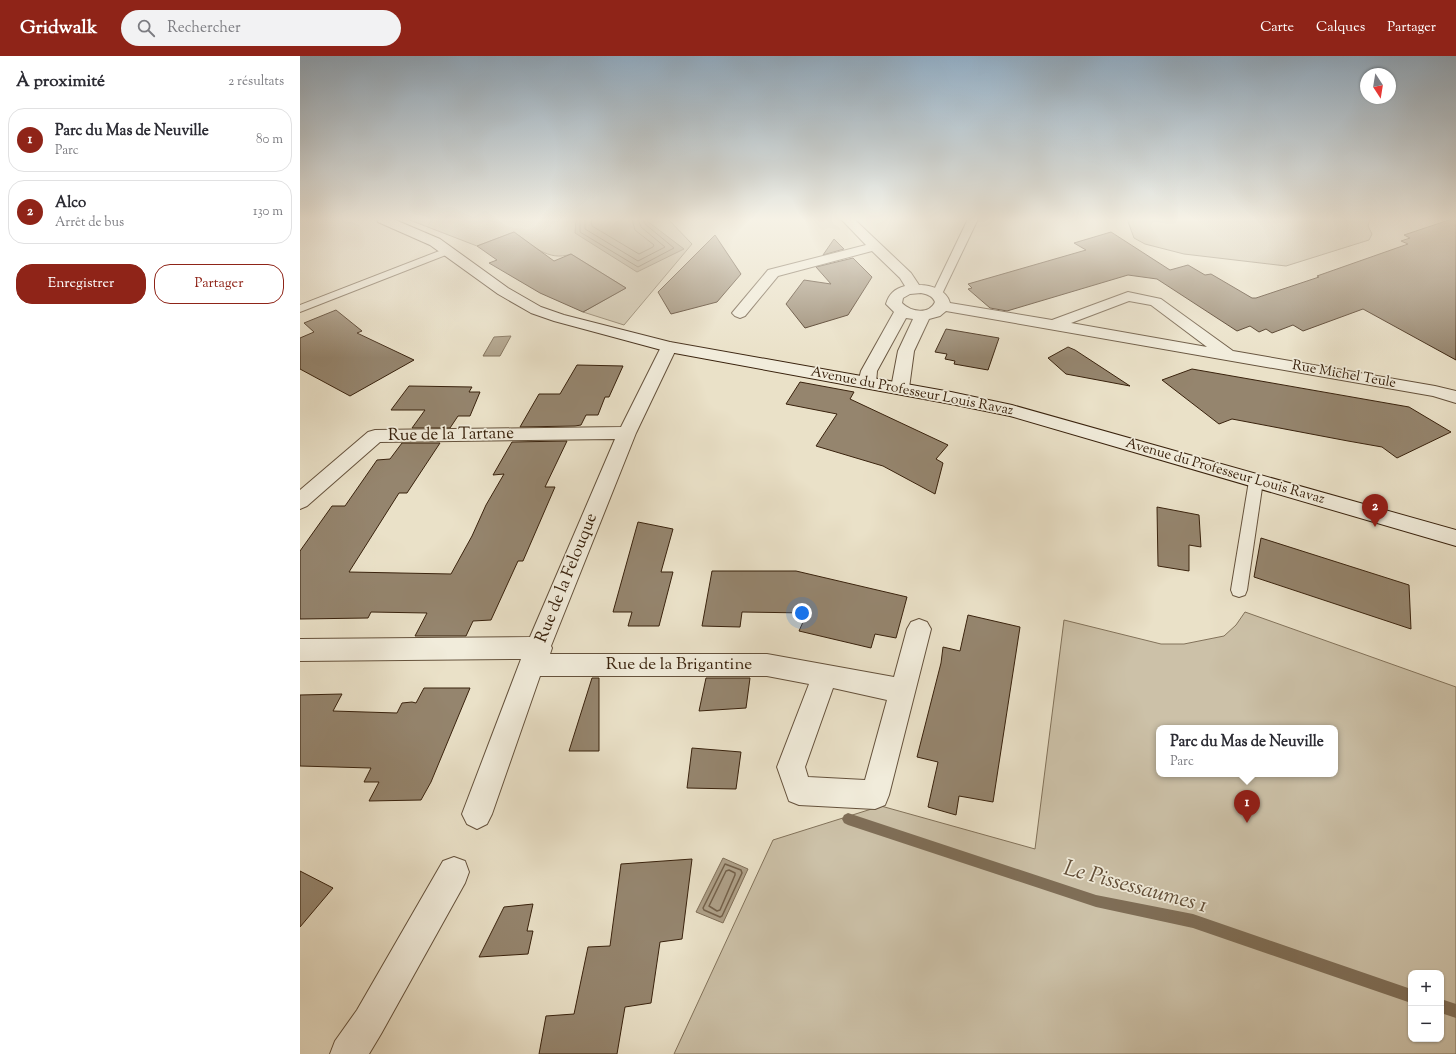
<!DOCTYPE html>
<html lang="fr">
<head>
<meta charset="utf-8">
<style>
  :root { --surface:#fff; --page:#f2f2f3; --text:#2b2b33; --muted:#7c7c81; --line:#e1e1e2; --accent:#8f2418 }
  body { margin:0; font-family:"Sorts Mill Goudy",serif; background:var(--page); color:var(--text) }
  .controls { position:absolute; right:12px; bottom:12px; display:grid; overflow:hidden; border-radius:8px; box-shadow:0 1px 3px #0004 }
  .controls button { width:36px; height:36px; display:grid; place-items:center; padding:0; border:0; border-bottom:1px solid var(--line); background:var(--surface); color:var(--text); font:20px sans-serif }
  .compass { position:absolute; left:1060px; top:12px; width:36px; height:36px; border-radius:50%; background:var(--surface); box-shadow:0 1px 3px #0004; rotate:168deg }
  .you { position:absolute; left:502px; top:557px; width:14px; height:14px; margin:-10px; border:3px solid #fff; border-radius:50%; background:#1a73e8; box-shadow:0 0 0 6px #1a73e833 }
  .badge { display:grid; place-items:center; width:26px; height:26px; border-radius:50%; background:var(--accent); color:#fff; font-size:13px; font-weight:700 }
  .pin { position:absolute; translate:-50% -33px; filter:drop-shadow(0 1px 2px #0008) }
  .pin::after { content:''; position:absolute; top:21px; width:14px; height:12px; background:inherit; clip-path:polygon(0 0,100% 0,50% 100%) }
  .popup { position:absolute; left:856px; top:669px; width:182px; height:52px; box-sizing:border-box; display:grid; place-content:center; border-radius:8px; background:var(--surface); filter:drop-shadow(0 1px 3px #0005); font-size:13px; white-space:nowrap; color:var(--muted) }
  .popup b { font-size:15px; color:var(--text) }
  .popup::after { content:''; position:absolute; left:50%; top:100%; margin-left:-8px; border:8px solid transparent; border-top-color:var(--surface) }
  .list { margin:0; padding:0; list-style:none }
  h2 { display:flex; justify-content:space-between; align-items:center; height:52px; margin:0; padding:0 16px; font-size:17px }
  h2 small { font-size:13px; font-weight:400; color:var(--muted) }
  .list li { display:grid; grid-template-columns:26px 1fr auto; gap:12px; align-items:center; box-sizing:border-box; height:64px; margin:0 8px 8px; padding:0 8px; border:1px solid var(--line); border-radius:16px }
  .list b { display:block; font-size:15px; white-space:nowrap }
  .list p { margin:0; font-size:13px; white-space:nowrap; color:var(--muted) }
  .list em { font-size:13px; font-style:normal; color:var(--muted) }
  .actions { display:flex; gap:8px; padding:12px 16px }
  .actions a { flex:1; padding:9px 0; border:1px solid var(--accent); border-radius:16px; text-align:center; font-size:14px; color:var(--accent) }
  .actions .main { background:var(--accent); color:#fff }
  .icon { flex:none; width:22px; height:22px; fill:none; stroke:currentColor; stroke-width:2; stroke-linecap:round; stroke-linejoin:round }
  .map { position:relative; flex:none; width:1156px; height:998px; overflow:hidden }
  header { display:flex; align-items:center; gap:24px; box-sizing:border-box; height:56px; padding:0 20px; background:var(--accent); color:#fff }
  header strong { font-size:19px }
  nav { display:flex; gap:22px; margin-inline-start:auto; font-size:14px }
  .search { width:280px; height:36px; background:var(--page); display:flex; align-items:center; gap:10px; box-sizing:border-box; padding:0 14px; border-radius:22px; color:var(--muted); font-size:15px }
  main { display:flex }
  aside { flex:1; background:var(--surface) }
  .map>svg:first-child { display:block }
  .green { fill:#ccc1a8; stroke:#82725a; fill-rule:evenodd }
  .water { fill:#aea088; stroke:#7f6e57 }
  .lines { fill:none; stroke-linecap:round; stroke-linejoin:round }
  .shore-far1 { stroke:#74614a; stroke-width:1 }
  .shore { stroke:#74614a; stroke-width:1.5 }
  .stream { fill:#7f6e57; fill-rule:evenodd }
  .building { fill:#95856e; stroke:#39220d }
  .lane-casing { stroke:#65523c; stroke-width:2 }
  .street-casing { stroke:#65523c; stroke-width:2 }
  .secondary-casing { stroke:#39220d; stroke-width:2 }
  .lane { fill:#f1ecdb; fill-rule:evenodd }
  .street { fill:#f1ecdb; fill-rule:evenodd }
  .secondary { fill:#f1ecdb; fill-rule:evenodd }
  .labels { text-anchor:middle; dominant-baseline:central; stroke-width:3.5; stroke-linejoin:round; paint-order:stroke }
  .far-street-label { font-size:14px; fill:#39220d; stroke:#f1ecdb }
  .street-label { font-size:17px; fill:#39220d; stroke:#f1ecdb }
  .near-water-label { font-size:22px; font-style:italic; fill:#624e38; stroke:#f1ecdb }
</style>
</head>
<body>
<header>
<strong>Gridwalk</strong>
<div class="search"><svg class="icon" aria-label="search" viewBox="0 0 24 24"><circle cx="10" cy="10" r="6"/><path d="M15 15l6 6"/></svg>Rechercher</div>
<nav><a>Carte</a><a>Calques</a><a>Partager</a></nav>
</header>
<main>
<aside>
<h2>À proximité<small>2 résultats</small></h2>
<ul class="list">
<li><span class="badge">1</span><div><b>Parc du Mas de Neuville</b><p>Parc</p></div><em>80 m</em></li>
<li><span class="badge">2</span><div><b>Alco</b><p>Arrêt de bus</p></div><em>130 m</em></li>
</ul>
<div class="actions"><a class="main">Enregistrer</a><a>Partager</a></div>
</aside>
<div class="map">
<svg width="1156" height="998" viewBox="0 0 1156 998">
  <rect width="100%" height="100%" fill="#eae1c8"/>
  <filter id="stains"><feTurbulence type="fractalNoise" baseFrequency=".005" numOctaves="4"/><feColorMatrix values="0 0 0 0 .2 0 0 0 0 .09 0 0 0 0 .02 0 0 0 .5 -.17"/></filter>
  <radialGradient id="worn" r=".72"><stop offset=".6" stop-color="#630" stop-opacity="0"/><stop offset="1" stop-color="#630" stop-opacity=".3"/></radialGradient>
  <g class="green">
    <path d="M107,163H368L392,188L324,269L283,256L326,232L271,198C248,206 232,189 214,176L177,190Z"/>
    <polygon points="827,163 1070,163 1068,170 1072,178 1069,184 986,210 884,198 845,188 834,182"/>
    <path d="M945,556L1156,631V998H374L473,784L581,750L735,793L764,564L861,588H884L924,580L936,569ZM859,672H1035V718H859ZM1111,917H1141V983H1111Z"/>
  </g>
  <g class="water">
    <polygon points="276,163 347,163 347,165 384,193 337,216 275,177"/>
    <polygon points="211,280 200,300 183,300 194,281"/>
    <polygon points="423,802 448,813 423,867 396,856"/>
  </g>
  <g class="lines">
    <g class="shore-far1">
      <polyline points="280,163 280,176 338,211 374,192 345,168 343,163"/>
      <polyline points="285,163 285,173 338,205 365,191 341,171 338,163"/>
      <polyline points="291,163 292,170 339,198 353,191 354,189 335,174 332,163"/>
    </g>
    <g class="shore">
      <polygon points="425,808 441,814 442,817 422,860 420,861 404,854 403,852"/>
      <polygon points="429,814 435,817 435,819 420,854 417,855 409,850 426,815"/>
    </g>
    <g class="stream">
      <polygon points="548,757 796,839 893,858 1111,933 1111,947 893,872 796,851 548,769 544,767 542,763 544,759"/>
      <polygon points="1141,943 1156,948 1156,962 1141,957"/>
    </g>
  </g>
  <g class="building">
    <polygon points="1152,163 1156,163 1156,304 1063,253 1003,275 993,269 972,277 966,273 959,276 950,270 937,275 857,223 828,219 707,255 690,252 668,233 672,232 668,228 786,194 774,187 811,176 870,214 888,209 905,219 911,218 952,242 956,242 1019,221 1017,220 1108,188 1101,185 1110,182 1104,179"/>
    <polygon points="214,176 254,205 271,198 326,232 283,256 240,237 189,207 197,204 177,190"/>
    <polygon points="415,179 441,218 417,246 371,258 358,236"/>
    <polygon points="534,183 544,193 523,199"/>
    <polygon points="553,202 572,221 548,259 505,272 486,248 504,224 531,228 516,211"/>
    <polygon points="36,254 62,275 57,277 114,304 50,340 0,313 0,282 14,276 4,267"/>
    <polygon points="646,273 699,282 688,314 654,308 655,305 645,303 647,298 635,296"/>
    <polygon points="768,291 775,294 830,330 766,318 748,302"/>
    <polygon points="277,309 323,310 309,341 305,341 298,359 286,359 281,369 275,370 220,371 239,338 260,338"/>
    <polygon points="892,313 1109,351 1151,376 1097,402 1082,391 1048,385 932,363 919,368 862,324"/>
    <polygon points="500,326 554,336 550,343 648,389 636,403 643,407 635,438 583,410 516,390 537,358 486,348"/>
    <polygon points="109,330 172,331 169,336 180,336 170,360 158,360 150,372 112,372 125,354 91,354"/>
    <polygon points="267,385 245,431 255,431 223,505 218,505 191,564 173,565 166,580 115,580 127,557 71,556 68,562 0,563 0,495 32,450 45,450 77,404 90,403 102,387 140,387 107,437 99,437 49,516 151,518 172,480 186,449 204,418 193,419 212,386"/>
    <polygon points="857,451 899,459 901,491 889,489 889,515 858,510"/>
    <polygon points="338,466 373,473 361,516 373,516 359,570 328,570 332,556 313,556"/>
    <polygon points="961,482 1109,529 1111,573 954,521"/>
    <polygon points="412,515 496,515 607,541 596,582 575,578 571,592 499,575 507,557 442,556 440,571 402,570"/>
    <polygon points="668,559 720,571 693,746 659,740 656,759 628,751 638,706 617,701 641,607 643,591 660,595"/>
    <polygon points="292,622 299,622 299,695 269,695"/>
    <polygon points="406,622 450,622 446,652 399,655"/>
    <polygon points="124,632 170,632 131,726 121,744 69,745 79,726 64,726 71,712 0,710 0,639 42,638 33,655 97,657 102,647 112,646 116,647"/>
    <polygon points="392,692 441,696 436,733 387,732"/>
    <polygon points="392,803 382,883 360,886 351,947 325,951 317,998 239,998 246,960 274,958 288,891 310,890 321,808"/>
    <polygon points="0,815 33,832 0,871"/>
    <polygon points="233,848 227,875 233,875 228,898 179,901 204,851"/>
  </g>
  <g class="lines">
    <defs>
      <g id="lane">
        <polygon points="668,163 678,163 642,238 641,240 633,240 632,238"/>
        <polygon points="147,192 151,193 152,195 151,197 0,256 0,249"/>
        <polygon points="956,420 961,421 963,425 947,534 945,539 939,541 933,539 931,534 949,425 951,421"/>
      </g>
      <g id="street">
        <path d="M541,163H554L611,217L619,229C631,229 647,234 650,247L752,264L828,236L861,243L933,295L1135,330L1156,335V347L1133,340L646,255L640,260L629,263L614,295L609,332L606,336L600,337L594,336L591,332L598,295L613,263L606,262L577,315L576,327L573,331L567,332L561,331L558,327L561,315L594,256L586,248C589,238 594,233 605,230L600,222L572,195L478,220L445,260L440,262L435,260L432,257L468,214L566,189ZM621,237C627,238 633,240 635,246C629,259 611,256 602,247L603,242L610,238ZM829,245L851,249L907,291L771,267Z"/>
        <path d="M369,286L375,288L377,291L336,377L251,590L252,592L250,598H467L594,621L607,573L611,566L619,563L627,566L631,573L589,739L585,749L575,753L499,749L489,745L477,711L509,628L467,620H240L192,758L187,768L177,773L167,768L162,758L221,603L0,605V583L230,581L315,383L80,386L7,450L0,453V434L68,376L75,374L321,371L361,291L363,288ZM533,632L587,644L565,724L508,721L505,711Z"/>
        <polygon points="154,801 165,805 169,816 165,827 81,978 69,998 30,998 35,985 57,954 143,805"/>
      </g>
      <polygon id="secondary" points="77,163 93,163 140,183 208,232 241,251 264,259 370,286 651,336 712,349 1156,474 1156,490 710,360 651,348 369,296 254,265 231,257 198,238 130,189 78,166"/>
    </defs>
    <use href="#lane" class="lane-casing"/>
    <use href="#street" class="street-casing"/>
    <use href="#secondary" class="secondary-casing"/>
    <use href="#lane" class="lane"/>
    <use href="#street" class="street"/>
    <use href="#secondary" class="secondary"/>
  </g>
  <linearGradient id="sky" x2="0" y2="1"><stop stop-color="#91acc2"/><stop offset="0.54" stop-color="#f6f2e6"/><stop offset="1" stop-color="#f6f2e6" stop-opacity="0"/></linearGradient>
  <rect width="1156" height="302" fill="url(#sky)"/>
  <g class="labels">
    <g class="far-street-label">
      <text transform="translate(1044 319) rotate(10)">Rue Michel Teule</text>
      <text transform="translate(612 336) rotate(11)">Avenue du Professeur Louis Ravaz</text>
      <text transform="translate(925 416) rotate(16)">Avenue du Professeur Louis Ravaz</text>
    </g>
    <g class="street-label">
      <text transform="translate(151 379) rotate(-1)">Rue de la Tartane</text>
      <text transform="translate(267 522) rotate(-68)">Rue de la Felouque</text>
      <text x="379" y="609">Rue de la Brigantine</text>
    </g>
    <g class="near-water-label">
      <text transform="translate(835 832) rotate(15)">Le Pissessaumes 1</text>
    </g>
  </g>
  <rect width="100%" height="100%" filter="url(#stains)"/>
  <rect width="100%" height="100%" fill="url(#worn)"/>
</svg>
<div class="controls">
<button>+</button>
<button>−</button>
</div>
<svg class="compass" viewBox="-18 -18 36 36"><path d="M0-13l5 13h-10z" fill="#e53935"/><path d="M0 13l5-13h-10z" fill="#7c7c81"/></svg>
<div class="you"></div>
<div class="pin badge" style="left:947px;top:767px">1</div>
<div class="popup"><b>Parc du Mas de Neuville</b>Parc</div>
<div class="pin badge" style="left:1075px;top:471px">2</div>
</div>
</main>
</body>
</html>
